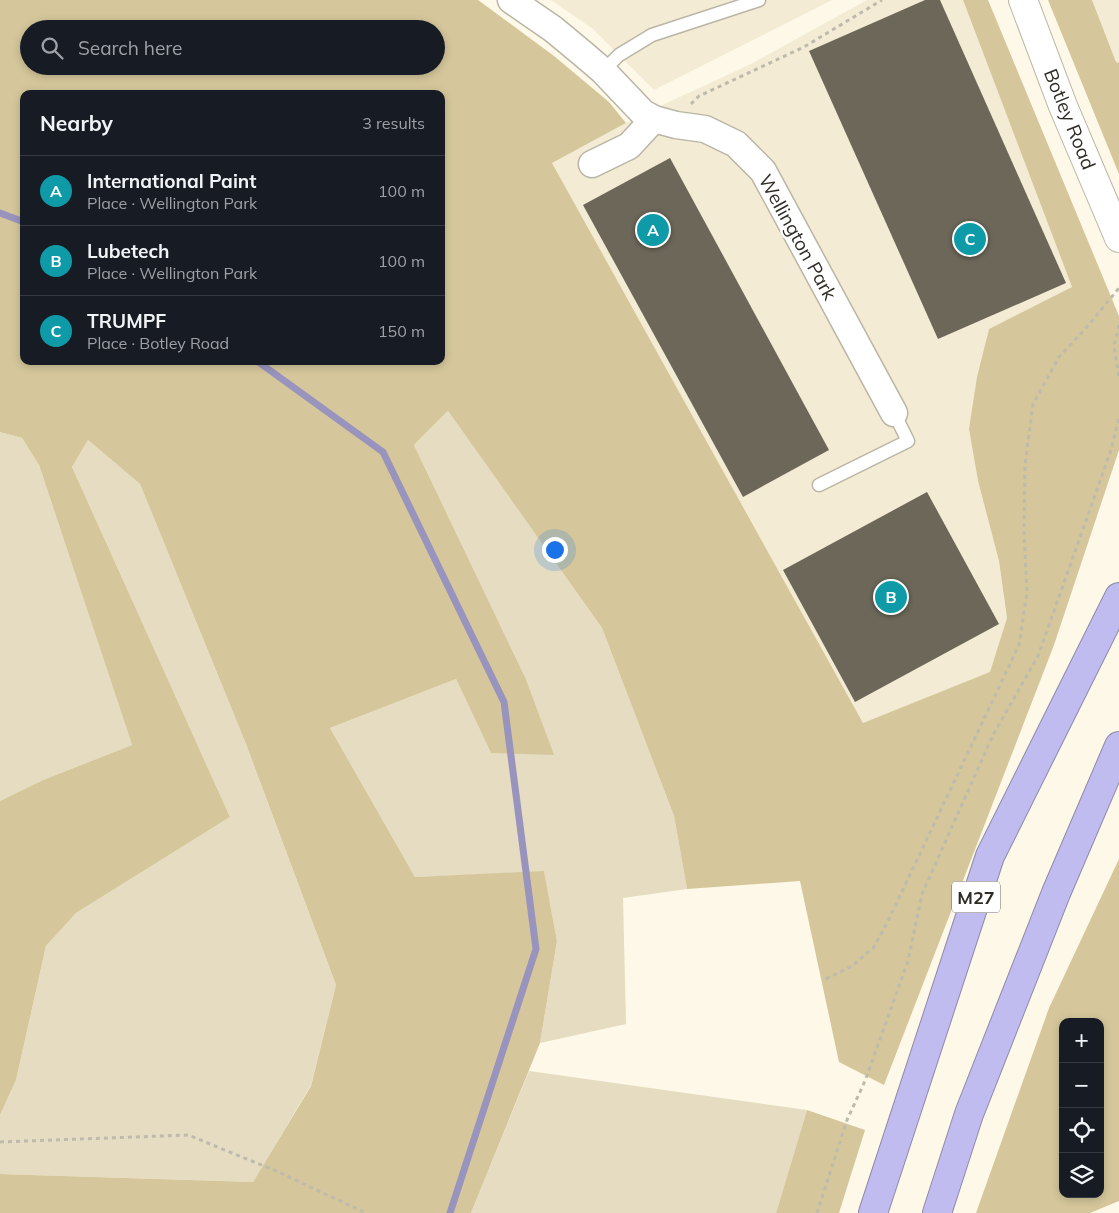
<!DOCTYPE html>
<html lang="en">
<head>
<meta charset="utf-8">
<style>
  :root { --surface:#171b24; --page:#20242c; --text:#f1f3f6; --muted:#9ea1a6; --line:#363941; --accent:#d93025 }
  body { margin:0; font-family:Mulish,sans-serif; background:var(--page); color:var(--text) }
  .controls { position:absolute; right:15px; bottom:15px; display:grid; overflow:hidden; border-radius:10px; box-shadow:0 2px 8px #0003 }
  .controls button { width:45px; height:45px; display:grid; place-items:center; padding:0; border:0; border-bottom:1px solid var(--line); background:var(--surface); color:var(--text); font:25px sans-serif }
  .you { position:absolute; left:554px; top:549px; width:18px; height:18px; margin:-12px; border:4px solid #fff; border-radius:50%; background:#1a73e8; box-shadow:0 0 0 8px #1a73e833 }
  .badge { display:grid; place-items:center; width:32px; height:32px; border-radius:50%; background:var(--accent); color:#fff; font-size:16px; font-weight:700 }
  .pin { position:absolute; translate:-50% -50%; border:2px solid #fff; box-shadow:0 1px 5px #0006 }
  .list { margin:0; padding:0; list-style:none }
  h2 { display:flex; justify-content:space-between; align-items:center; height:65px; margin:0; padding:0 20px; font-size:21px }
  h2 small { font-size:16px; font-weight:400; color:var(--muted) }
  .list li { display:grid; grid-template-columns:32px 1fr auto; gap:15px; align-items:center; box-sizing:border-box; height:70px; padding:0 20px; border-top:1px solid var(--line) }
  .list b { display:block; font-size:19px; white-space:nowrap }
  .list p { margin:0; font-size:16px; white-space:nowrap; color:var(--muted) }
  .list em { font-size:16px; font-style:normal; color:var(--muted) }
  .icon { flex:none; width:28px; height:28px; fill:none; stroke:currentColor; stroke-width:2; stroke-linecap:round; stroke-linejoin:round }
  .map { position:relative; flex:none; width:1119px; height:1213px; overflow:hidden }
  .search { position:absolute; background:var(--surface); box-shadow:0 2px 8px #0003; left:20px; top:20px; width:425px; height:55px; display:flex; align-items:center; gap:12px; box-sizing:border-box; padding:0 18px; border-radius:28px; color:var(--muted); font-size:19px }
  .panel { position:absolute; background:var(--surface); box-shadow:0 2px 8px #0003; left:20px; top:90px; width:425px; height:275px; border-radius:10px }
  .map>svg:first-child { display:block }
  .built { fill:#f3ebd3 }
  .green { fill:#e5dcc1 }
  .forest { fill:#d5c79b; fill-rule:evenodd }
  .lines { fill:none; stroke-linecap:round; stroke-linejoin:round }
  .stream { stroke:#9894bd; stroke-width:7 }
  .building { fill:#6c6759 }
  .service-casing { stroke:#bab5a5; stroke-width:15 }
  .minor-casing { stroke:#bab5a5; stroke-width:29 }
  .secondary-casing { stroke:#bab5a5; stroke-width:30 }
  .motorway-casing { stroke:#8e8aa8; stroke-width:30 }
  .path { stroke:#bebaac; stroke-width:3; stroke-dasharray:4 4; stroke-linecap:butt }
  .service { stroke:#fff; stroke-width:12 }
  .minor { stroke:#fff; stroke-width:26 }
  .secondary { stroke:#fff; stroke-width:28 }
  .motorway { stroke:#c1bcef; stroke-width:28 }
  .labels { text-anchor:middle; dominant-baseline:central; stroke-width:5; stroke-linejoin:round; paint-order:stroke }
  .shield { fill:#fff; stroke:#6d6b66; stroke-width:1 }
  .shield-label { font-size:18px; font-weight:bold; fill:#2e2c25 }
  .street-label { font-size:19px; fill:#2e2c25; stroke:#fff }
</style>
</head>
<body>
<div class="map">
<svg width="1119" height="1213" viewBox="0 0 1119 1213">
  <rect width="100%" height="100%" fill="#fdf8e7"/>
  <g class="built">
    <polygon points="551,0 832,0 654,90 593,29"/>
    <polygon points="867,0 963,0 1072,287 989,329 969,429 978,481 999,561 1007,619 990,673 863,723 552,163 643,114 751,64"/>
    <polygon points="1092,0 1119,0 1119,63 1116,62"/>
  </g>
  <g class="green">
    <polygon points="448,411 602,628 674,816 687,889 623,898 626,1024 540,1043 557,941 544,872 415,877 330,728 456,679 491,753 525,677 414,445"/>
    <polygon points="0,432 22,438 39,465 132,745 43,780 0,801"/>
    <polygon points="88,440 140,484 246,744 336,985 311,1085 253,1182 0,1174 0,1115 16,1080 46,946 76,913 230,817 72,467"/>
    <polygon points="529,1071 807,1110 776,1213 471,1213"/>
  </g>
  <g class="forest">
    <path d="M0,0H478L554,56L609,102L626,123L552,163L863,723L990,672L1007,618L999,561L978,481L969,429L977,377L989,329L1072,287L963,0H988L1119,316V450L1054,645L884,1085L839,1062L800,881L687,889L674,816L602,628L448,411L414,445L525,677L554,755L491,753L456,679L330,728L415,877L544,871L557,941L540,1043L471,1213H0V1174L253,1182L311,1086L336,985L246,744L140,484L88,440L72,467L230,817L76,913L46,946L16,1080L0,1115V801L43,780L132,745L39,465L22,438L0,432ZM29,29H436V66H29ZM24,94H441V361H24Z"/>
    <polygon points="1048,0 1092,0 1116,62 1119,63 1119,174"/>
    <path d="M1119,859V1201L1090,1213H976L1049,1008ZM1063,1022H1100V1194H1063Z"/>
    <polygon points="807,1110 865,1130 839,1213 776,1213"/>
  </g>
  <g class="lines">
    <g class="stream">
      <polyline points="0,213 24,222"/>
      <polyline points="257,361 383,452 504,702 536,949 450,1213"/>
    </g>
  </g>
  <g class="building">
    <polygon points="925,0 940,0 1066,283 938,339 809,51"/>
    <polygon points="670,158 829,450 743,497 583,205"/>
    <polygon points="927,492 999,624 855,702 783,570"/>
  </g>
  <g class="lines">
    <defs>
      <g id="service">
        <polyline points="603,71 619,55 652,35 759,0"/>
        <polyline points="819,485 908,441 894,413"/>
      </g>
      <g id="minor">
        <polyline points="511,0 553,29 582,53 603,71 643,113 654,119 676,125 705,129 736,144 763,171 894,413"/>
        <polyline points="592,164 629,146 654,119"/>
      </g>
      <polyline id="secondary" points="1023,0 1063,106 1119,238"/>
      <g id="motorway">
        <polyline points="873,1213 990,856 1119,597"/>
        <polyline points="937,1213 969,1114 1056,893 1119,746"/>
      </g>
    </defs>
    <use href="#service" class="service-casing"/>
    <use href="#minor" class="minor-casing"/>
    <use href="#secondary" class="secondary-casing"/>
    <use href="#motorway" class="motorway-casing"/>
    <g class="path">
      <polyline points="691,104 699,96 804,47 882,0"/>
      <polyline points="1119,325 1114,346 1119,379"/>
      <polyline points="826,979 852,966 874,947 888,921 1019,645 1027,592 1024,531 1025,465 1033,404 1059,357 1087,327 1119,288"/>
      <polyline points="0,1142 188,1135 274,1170 366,1213"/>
      <polyline points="817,1213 847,1120 865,1081 908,961 922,894 993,735 1038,656 1111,450 1119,418"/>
    </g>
    <use href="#service" class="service"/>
    <use href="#minor" class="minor"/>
    <use href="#secondary" class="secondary"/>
    <use href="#motorway" class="motorway"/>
  </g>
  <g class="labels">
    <rect class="shield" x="952" y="881.5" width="48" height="31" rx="4"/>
    <g class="shield-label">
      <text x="976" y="897">M27</text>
    </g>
    <g class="street-label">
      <text transform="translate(1070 119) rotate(68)">Botley Road</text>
      <text transform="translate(798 237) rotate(61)">Wellington Park</text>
    </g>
  </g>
</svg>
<div class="controls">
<button>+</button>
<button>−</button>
<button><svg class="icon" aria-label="locate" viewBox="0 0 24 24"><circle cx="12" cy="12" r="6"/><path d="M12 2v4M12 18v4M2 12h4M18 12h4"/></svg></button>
<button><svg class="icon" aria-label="layers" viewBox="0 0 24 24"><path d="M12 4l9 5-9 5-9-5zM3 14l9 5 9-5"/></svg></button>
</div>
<div class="you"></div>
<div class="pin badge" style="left:653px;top:230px;background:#0f9aa8">A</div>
<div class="pin badge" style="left:891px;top:597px;background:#0f9aa8">B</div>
<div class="pin badge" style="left:970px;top:239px;background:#0f9aa8">C</div>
<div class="search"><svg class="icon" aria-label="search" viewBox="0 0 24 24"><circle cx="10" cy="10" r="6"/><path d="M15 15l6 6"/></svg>Search here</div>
<section class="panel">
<h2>Nearby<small>3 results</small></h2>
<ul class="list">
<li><span class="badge" style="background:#0f9aa8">A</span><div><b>International Paint</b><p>Place · Wellington Park</p></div><em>100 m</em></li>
<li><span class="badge" style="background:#0f9aa8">B</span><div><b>Lubetech</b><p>Place · Wellington Park</p></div><em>100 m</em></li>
<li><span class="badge" style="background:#0f9aa8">C</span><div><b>TRUMPF</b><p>Place · Botley Road</p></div><em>150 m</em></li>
</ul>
</section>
</div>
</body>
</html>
